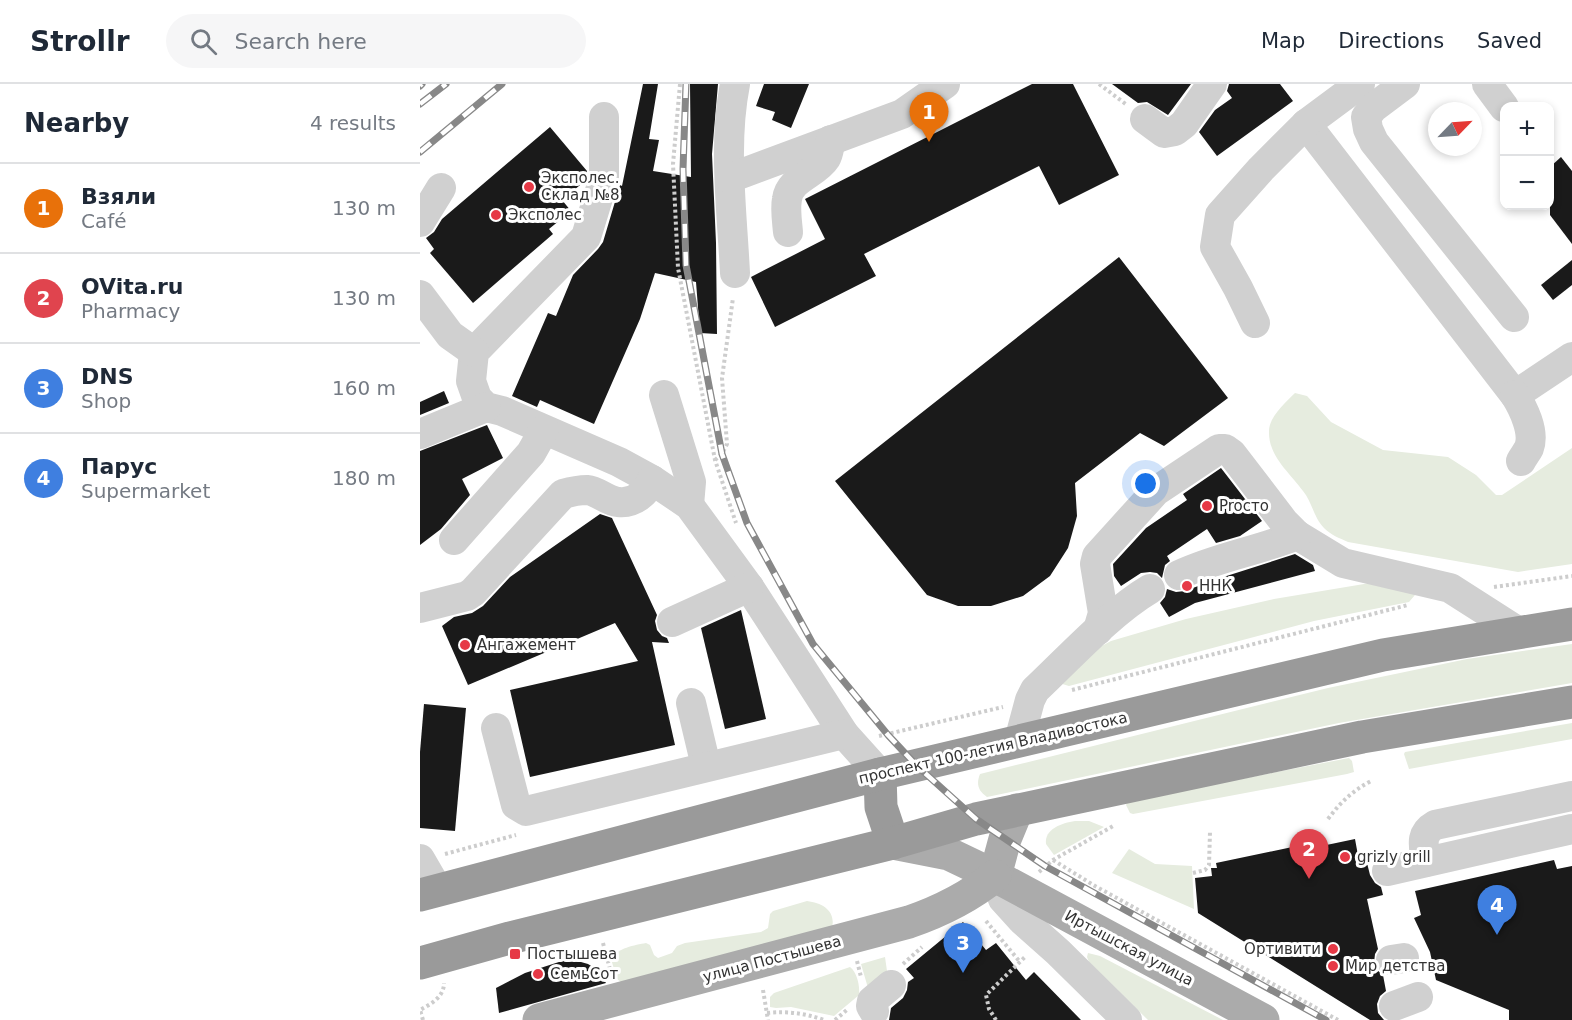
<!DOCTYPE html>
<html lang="en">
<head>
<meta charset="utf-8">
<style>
  :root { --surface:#fff; --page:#f6f6f7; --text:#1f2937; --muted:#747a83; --line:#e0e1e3; --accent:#2563eb }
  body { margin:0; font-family:"DejaVu Sans",sans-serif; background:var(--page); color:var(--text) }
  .controls { position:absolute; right:18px; top:18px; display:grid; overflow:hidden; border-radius:12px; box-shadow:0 3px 9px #0003 }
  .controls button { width:54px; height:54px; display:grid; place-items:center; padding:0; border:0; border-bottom:2px solid var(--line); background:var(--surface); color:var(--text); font:30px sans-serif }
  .compass { position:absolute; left:1008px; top:18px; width:54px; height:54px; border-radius:50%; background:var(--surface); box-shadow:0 3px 9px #0003; rotate:65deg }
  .you { position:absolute; left:726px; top:400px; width:21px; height:21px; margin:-15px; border:4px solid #fff; border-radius:50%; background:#1a73e8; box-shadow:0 0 0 9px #1a73e833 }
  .badge { display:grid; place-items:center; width:39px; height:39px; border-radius:50%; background:var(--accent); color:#fff; font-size:20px; font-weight:700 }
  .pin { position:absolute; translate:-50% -50px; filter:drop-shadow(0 2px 3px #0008) }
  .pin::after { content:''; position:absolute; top:32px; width:21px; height:18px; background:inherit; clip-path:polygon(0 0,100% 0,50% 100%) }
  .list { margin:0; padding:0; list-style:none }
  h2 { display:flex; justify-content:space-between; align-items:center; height:78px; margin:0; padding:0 24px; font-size:26px }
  h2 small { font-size:20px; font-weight:400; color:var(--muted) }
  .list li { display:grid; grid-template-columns:39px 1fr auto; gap:18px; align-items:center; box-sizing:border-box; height:90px; padding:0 24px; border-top:2px solid var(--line) }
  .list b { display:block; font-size:22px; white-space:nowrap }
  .list p { margin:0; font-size:20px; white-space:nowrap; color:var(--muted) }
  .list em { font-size:20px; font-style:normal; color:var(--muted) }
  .icon { flex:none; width:33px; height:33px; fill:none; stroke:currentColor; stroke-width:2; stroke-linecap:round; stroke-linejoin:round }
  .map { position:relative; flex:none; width:1152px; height:936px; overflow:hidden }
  header { display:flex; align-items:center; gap:36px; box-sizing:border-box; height:84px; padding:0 30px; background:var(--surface); border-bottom:2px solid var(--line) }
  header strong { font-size:28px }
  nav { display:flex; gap:33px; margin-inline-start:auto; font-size:21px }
  .search { width:420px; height:54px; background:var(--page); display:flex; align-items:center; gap:15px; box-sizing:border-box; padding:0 21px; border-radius:33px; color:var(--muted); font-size:22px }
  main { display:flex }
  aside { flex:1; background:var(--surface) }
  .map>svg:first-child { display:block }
  .green { fill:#e6ecdf }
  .building { fill:#1a1a1a }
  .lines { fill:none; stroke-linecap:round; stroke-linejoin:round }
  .path { stroke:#cdcdcd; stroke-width:4; stroke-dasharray:3 3; stroke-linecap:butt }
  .minor { stroke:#d0d0d0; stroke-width:30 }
  .major { stroke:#ababab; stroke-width:33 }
  .highway { stroke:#9a9a9a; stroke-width:33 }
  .rail-casing { stroke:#888; stroke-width:7 }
  .rail { stroke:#fff; stroke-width:4.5; stroke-dasharray:14; stroke-linecap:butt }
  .poi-dot { fill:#e63946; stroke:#fff; stroke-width:2 }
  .labels { text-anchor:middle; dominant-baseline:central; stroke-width:6; stroke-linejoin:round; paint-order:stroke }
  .poi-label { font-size:15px; fill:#333; stroke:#fff; text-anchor:start }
  .street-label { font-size:15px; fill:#333; stroke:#fff }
</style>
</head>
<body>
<header>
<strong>Strollr</strong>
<div class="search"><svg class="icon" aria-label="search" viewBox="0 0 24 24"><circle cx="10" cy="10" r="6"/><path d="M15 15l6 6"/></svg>Search here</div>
<nav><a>Map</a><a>Directions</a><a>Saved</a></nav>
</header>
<main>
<aside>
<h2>Nearby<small>4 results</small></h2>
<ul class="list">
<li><span class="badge" style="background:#e8710a">1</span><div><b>Взяли</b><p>Café</p></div><em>130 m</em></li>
<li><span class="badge" style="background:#e0444e">2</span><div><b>OVita.ru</b><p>Pharmacy</p></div><em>130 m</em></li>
<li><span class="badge" style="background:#3f7fe0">3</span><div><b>DNS</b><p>Shop</p></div><em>160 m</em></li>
<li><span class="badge" style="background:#3f7fe0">4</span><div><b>Парус</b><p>Supermarket</p></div><em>180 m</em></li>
</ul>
</aside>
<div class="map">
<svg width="1152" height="936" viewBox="0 0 1152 936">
  <rect width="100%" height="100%" fill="#fff"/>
  <g class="green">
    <path d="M875,309L887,312L911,338L963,366L1028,373L1056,391L1076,411H1082L1152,364V480L1098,488L928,458C919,454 911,451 904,444C894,434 892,418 883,407C870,389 848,372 849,347C849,333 866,318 875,309Z"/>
    <polygon points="950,499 994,505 995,511 989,518 894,537 649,602 639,599 648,580 691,557 766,535 854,515"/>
    <path d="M1152,560V599L919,639L567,713C558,707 556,700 560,690L908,604L1047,575Z"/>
    <polygon points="1152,639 1152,655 989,685 984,670 985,668"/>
    <polygon points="929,674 932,677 934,688 927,690 713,730 710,729 706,721 708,717"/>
    <path d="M655,737H669L684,743L634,771L626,760C624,745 642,739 655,737Z"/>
    <polygon points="709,765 735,780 772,782 774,825 692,789"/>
    <path d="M387,817C403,819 416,827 412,844L201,898L197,895L191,875C197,864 215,861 226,859L230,861L234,871L238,874L252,869L257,862L265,859L341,848L348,844L350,830L353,827Z"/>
    <polygon points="668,869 680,872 803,936 728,936 669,878 667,873"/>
    <polygon points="465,873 467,887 448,904 441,880"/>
    <path d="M430,883C437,888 440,902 439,911L414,932L371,923L356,924L350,923V913L354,909Z"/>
  </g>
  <g class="building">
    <polygon points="223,0 238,0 229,55 239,56 233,87 271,93 270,0 298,0 292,70 296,159 297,250 280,249 276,198 235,189 220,235 174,340 120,316 117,323 92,312 128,229 136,232 153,191 178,165 183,158 200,101 202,102"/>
    <polygon points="344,0 389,0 371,44 352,36 355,28 336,22"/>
    <polygon points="612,0 653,0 699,91 639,121 619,82 444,170 456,192 355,243 331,193 405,155 385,115"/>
    <polygon points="692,0 771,0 748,31 727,18 718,19"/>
    <polygon points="809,0 860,0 873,17 797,72 779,48 795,26 812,14 807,7"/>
    <polygon points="130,43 167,87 165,97 142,116 151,127 129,145 133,150 53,219 10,169 14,165 6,154 14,148 22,135"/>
    <polygon points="1141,73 1152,87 1152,160 1130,131 1130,83"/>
    <polygon points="699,173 808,314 744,362 720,349 655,399 657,432 648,464 630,492 603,512 571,522 538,522 507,511 415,397"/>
    <polygon points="1152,176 1152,201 1133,216 1121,201"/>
    <polygon points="24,307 29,319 0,331 0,318"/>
    <polygon points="67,341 83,374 42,395 50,411 21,445 0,461 0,367"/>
    <polygon points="801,384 842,437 820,452 796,459 787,445 747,472 750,477 745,481 742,494 737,489 730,488 721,489 701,502 694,492 693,480 726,444 767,416 763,410"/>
    <polygon points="180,430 192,434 237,531 235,537 237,546 242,552 247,554 249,559 232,558 255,661 110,693 90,606 218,577 195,539 48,601 22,542 34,533 52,529 63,522 90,493"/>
    <polygon points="875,470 893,481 895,487 775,519 749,533 740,519 745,513 747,505 756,508 765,507 794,496"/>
    <polygon points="321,526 346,635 305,645 281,544"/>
    <polygon points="4,620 46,624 35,747 0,744 0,668"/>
    <polygon points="935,755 939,777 946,775 950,791 955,799 961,803 963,811 947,815 958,865 955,870 954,879 957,886 963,891 966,907 960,912 957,920 958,929 964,936 950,936 778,829 775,794 792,792 791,784 797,784 796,779 896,758 897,763"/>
    <polygon points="1134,776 1137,785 1152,782 1152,936 1089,936 1089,926 1016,896 1010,868 994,834 1001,831 995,807"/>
    <polygon points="543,838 566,866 576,859 606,896 614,888 661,936 469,936 471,924 483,914 487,906 488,898 494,894 486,885"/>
    <polygon points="154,876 168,880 176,885 186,899 79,929 76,904 105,889 142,877"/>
  </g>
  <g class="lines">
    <g class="path">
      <polyline points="260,0 253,80 258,184 295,376 316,439"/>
      <polyline points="679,0 707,21"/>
      <polyline points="295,376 302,370 307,360 302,294 313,214"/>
      <polyline points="1074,503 1152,492"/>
      <polyline points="652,606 988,521"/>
      <polyline points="459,652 583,623"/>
      <path d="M908,735C920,719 932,707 951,697"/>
      <polyline points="25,770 96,751"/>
      <polyline points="633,776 675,802 918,936"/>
      <polyline points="619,788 633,776 695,741"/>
      <polyline points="773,789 785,786 789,781 790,748"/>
      <polyline points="566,837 600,878"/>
      <polyline points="183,859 191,889"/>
      <polyline points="437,877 441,893"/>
      <polyline points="483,880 502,863"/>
      <polyline points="343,906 348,936"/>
      <path d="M347,929C368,927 384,929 404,936"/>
      <path d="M3,936L0,926C11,920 24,913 24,899"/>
      <polyline points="415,936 428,925"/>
      <polyline points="576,936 569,925 566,911 606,872"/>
    </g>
    <g class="minor">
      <path d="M315,0C303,61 312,127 315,189"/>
      <polyline points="940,0 886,40 1095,311 1152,273"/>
      <polyline points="985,0 953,24 946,33 948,45 954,58 1094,233"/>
      <polyline points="1067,0 1084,23"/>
      <polyline points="184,33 184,94 166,153 54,268 51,297 57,314 66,323 82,327 199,378 232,396"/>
      <polyline points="725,35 744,49 755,47 764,40 792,0"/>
      <polyline points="310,94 482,30 525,0"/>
      <polyline points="0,138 21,104"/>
      <path d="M368,148C367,137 365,125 367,115C370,94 396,90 406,74C409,69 409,62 411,56"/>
      <polyline points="0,211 30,251 54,268"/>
      <polyline points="835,239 818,204 795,163 800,131 841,85 886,40"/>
      <polyline points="244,311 271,398 269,421"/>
      <path d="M1095,311C1103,324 1115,348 1109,364C1107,368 1103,373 1101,377"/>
      <polyline points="0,350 66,323"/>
      <polyline points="34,456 111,369 124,346"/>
      <path d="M759,491C797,473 838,467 877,451L923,479L1030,504L1099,548"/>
      <path d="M0,524L47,512L53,508L143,410C150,408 159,406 167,406C178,407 187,417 198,418C214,420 226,409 232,396L269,421L329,503L424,650L460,690"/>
      <polyline points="252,538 329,503"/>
      <polyline points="678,546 683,529 675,480 677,472 736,407 799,365 805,365 812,370 864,438 877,451"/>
      <polyline points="271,619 286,682"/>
      <polyline points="76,644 96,721 106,727 424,650"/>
      <path d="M599,657L610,616L615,606C648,575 691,528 730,505"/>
      <polyline points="0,775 18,806"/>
      <path d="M1006,778C1004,763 999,750 1015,741L1152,712"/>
      <polyline points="967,787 1152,745"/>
      <polyline points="575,792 583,815 602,836 638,868 707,936"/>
      <polyline points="971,876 984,874"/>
      <polyline points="974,922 998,913"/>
      <polyline points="454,927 451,922 452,917 471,901"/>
    </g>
    <g class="major">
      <polyline points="473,759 529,770 575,792 843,936"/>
      <polyline points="575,792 585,755 597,726"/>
      <path d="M119,936L489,838C521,827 549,813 575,792"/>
    </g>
    <g class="highway">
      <polyline points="460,690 461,723 473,759"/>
      <polyline points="0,811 460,690 963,571 1152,540"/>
      <polyline points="0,879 90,854 473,759 556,735 942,653 1152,618"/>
    </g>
    <defs>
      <g id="rail">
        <polyline points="266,0 263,85 266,181 302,370 327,439 393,560 468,651 496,681 556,735 625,782 906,936"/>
        <polyline points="0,2 2,0"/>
        <polyline points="0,20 26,0"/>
        <polyline points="0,68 82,0"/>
      </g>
    </defs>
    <use href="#rail" class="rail-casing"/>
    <use href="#rail" class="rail"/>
  </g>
  <g class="poi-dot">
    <circle cx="109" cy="103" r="6"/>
    <circle cx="76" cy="131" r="6"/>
    <circle cx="787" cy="422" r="6"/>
    <circle cx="767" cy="502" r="6"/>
    <circle cx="45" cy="561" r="6"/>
    <circle cx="925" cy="773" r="6"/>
    <circle cx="913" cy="865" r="6"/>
    <rect x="89" y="864" width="12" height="12" rx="3"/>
    <circle cx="913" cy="882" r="6"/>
    <circle cx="118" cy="890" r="6"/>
  </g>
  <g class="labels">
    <g class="poi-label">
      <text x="121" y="94">Эксполес.<tspan x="121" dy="17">Склад №8</tspan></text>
      <text x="88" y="131">Эксполес</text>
      <text x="799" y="422">Proсто</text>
      <text x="779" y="502">ННК</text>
      <text x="57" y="561">Ангажемент</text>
      <text x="937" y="773">grizly grill</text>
      <text x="901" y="865" text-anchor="end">Ортивити</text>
      <text x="107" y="870">Постышева</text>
      <text x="925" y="882">Мир детства</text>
      <text x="130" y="890">СемьСот</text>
    </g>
    <g class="street-label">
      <text transform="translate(573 664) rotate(-13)">проспект 100-летия Владивостока</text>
      <text transform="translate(709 864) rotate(28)">Иртышская улица</text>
      <text transform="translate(352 875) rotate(-15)">улица Постышева</text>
    </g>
  </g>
</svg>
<div class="controls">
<button>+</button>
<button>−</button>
</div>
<svg class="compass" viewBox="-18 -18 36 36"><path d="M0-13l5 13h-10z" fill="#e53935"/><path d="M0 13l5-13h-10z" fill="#747a83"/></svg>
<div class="you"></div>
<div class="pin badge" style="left:509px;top:58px;background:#e8710a">1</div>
<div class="pin badge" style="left:889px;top:795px;background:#e0444e">2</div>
<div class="pin badge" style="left:543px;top:889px;background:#3f7fe0">3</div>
<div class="pin badge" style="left:1077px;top:851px;background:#3f7fe0">4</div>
</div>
</main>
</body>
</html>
